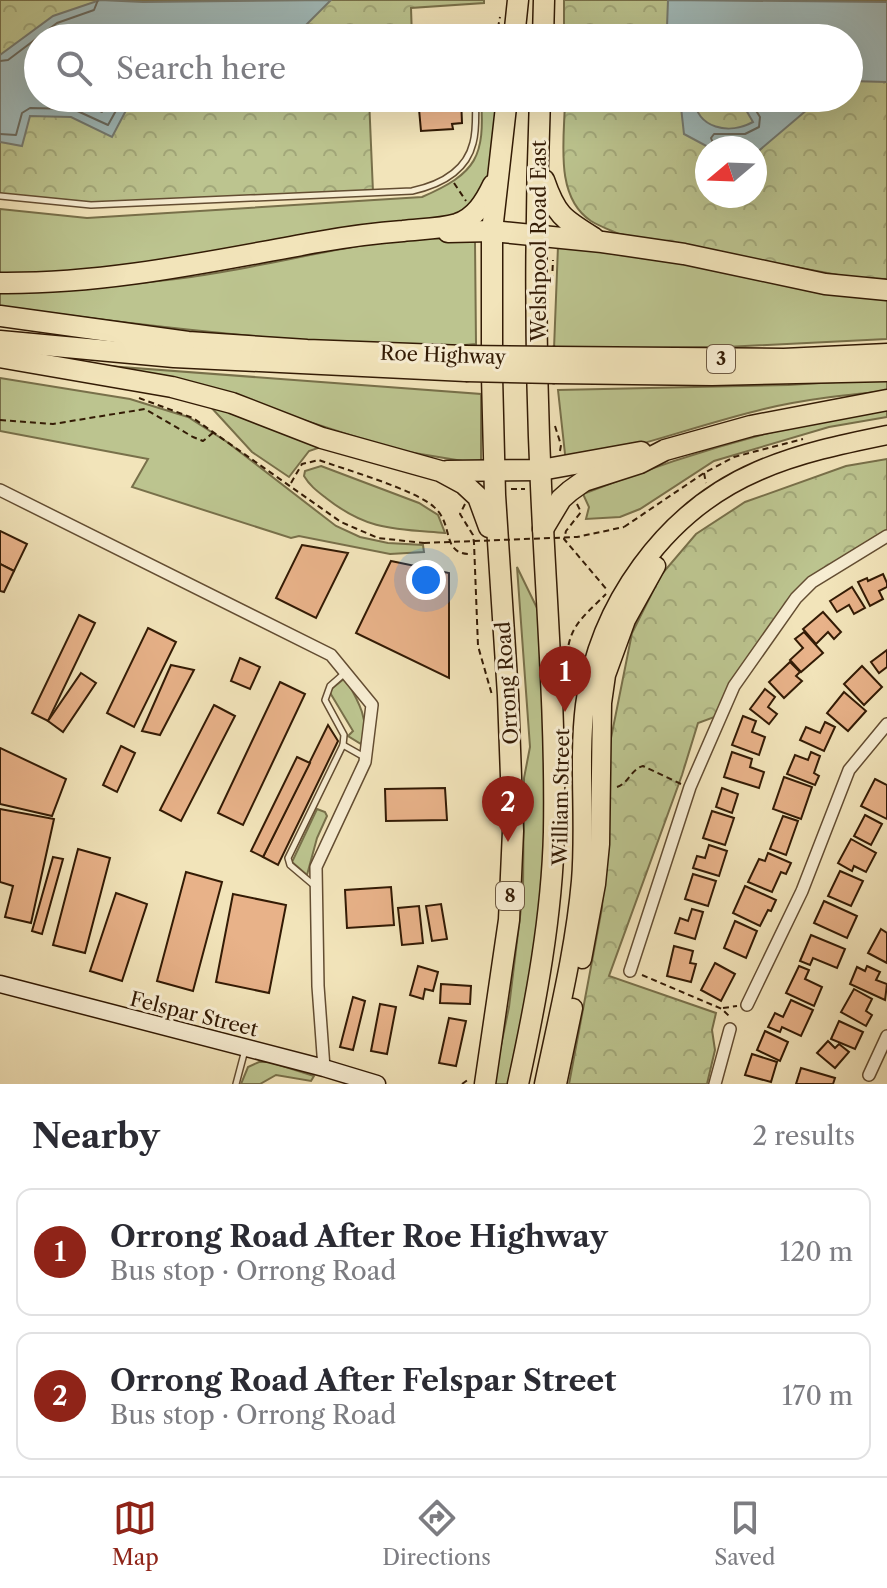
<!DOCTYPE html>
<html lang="en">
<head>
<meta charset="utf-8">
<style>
  :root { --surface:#fff; --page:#f7f7f7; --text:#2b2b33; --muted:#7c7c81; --line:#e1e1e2; --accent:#8f2418 }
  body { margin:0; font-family:"Libre Caslon Text",serif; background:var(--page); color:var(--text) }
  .compass { position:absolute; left:695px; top:136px; width:72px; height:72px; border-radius:50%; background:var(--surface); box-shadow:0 8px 32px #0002; rotate:251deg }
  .you { position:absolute; left:426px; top:580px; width:28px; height:28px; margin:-20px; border:6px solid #fff; border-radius:50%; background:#1a73e8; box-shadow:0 0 0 12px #1a73e833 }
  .badge { display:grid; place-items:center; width:52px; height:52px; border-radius:50%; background:var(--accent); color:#fff; font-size:26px; font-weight:700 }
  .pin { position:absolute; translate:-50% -66px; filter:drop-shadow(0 2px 4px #0008) }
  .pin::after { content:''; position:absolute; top:42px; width:28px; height:24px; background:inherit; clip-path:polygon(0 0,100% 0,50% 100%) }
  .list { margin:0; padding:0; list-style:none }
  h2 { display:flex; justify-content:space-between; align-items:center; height:104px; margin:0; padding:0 32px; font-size:34px }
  h2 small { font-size:26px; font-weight:400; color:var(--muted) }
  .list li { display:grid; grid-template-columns:52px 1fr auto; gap:24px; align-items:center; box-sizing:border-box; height:128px; margin:0 16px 16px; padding:0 16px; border:2px solid var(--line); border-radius:16px }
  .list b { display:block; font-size:30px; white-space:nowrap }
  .list p { margin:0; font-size:26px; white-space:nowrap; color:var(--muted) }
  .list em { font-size:26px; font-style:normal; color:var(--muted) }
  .icon { flex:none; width:44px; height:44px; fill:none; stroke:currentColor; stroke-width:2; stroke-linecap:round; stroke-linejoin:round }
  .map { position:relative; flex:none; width:887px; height:1084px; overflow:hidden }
  .search { position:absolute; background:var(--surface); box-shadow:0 8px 32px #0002; left:24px; right:24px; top:24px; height:88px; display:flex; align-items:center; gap:20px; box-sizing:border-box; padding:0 28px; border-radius:44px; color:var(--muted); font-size:30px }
  .sheet { height:392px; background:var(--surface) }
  nav { display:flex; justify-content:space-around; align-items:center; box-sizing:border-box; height:112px; border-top:2px solid var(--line); background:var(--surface); font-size:22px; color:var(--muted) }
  nav a { display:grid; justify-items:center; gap:4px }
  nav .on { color:var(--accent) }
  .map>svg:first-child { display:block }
  .grass { fill:#bcc48f; stroke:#78704a; stroke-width:2 }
  .forest { fill:url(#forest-crowns); stroke:#78704a; stroke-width:2; fill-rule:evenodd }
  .water { fill:#a1bbbb; stroke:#757b72; stroke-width:2 }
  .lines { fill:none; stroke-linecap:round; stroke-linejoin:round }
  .shore { stroke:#6a6b60; stroke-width:2 }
  .building { fill:#e8b289; stroke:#331b05; stroke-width:2 }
  .lane-casing { stroke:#634d32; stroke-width:8 }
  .street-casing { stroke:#634d32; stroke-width:14 }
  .secondary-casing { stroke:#331b05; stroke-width:19 }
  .primary-casing { stroke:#331b05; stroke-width:21 }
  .highway-casing { stroke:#331b05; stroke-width:23 }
  .path { stroke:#331b05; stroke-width:2; stroke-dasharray:6 4; stroke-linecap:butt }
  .lane { stroke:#f7edd2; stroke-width:5 }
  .street { stroke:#f7edd2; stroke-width:11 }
  .secondary { stroke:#f7edd2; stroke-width:16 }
  .primary { stroke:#f2e4ba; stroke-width:18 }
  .highway { stroke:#f2e4ba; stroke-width:20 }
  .highway-bridge-casing { stroke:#331b05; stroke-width:23; stroke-linecap:butt }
  .path-bridge { stroke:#331b05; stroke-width:2; stroke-dasharray:6 4; stroke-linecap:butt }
  .highway-bridge { stroke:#f2e4ba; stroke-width:20 }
  .labels { text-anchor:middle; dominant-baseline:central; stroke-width:6; stroke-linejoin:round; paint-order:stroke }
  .shield { fill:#f7edd2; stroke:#6e5a42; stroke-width:2 }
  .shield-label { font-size:18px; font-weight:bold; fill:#331b05 }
  .street-label { font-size:20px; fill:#331b05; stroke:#f7edd2 }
</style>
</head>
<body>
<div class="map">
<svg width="887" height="1084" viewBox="0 0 887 1084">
  <defs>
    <pattern id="forest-crowns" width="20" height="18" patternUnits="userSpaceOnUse" patternTransform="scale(2)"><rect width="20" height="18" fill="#bcc48f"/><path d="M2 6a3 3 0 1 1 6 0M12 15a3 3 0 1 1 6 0" fill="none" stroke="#a2a87a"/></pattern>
  </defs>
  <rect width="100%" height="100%" fill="#f2e4ba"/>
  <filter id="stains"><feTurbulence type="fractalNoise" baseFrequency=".0025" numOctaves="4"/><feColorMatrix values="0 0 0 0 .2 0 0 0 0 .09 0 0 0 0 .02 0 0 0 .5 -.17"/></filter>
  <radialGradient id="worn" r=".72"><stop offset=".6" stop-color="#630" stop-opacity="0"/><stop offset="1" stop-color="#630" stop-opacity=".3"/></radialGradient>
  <g class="grass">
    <path d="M481,98H497L499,170L468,219L0,283V209L87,218L422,197C477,173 485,157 481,98Z"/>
    <path d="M421,237L475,242L476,344C417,350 358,345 299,340C198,332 99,320 0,306V292C64,288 127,286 191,277C268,266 343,245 421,237Z"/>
    <polygon points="558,246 613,248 887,299 887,339 726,347 554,349"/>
    <polygon points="81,364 481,394 481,464 396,450 198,386"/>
    <polygon points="0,378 130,399 188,417 227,442 336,526 360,537 388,543 423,545 424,552 390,554 299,536 291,538 132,487 148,459 0,431"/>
    <path d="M887,379V391C846,395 805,399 764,409C698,425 634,449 566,463L558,390L788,385Z"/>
    <polygon points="209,405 321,447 309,451 289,477 252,452"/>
    <path d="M887,408V417L829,427L714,461L640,509L620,517L586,519L589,507L583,494C682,455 782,425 887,408Z"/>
    <path d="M321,466L419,503L438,515L445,533C395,529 368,531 326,498C317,491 310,486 304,476L305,471Z"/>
    <polygon points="517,567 538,610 549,831 538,949 510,1084 493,1084 509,1007 520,917 523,891 524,778 530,747"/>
    <path d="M345,678C356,697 372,722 361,744L348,736L353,731L329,691Z"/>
    <polygon points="317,809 325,812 327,816 317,838 307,875 292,862"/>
    <polygon points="259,1062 270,1062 314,1076 311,1081 276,1075 260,1084 241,1084 248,1067"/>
  </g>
  <g class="forest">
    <polygon points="0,0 484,0 484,3 411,8 412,38 38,38 38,98 369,98 373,192 91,205 0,196"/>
    <path d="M564,0H887V279L854,278L619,234C610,230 599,226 591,221C553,196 565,136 565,98H849V38H564ZM707,148H755V196H707Z"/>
    <polygon points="887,459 887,536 811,582 720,715 698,723 682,775 609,976 716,1013 712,1030 715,1050 707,1084 569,1084 602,908 610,743 632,633 661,575 696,534 745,502 846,466"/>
  </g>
  <g class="water">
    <polygon points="100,0 143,2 331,0 293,38 38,38 38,98 137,98 131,101 112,137 71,117 30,116 22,146 0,142 0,55 53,16"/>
    <polygon points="668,0 887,2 887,82 849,81 849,38 671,38 667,27"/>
    <path d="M680,98H694C697,129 729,135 753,122L739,98H821L755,154V148H710L684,134Z"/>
  </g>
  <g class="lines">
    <g class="shore">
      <polyline points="0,61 8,60 57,23 94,10 98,0"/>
      <polyline points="40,98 76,99 102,112 112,98"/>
      <polyline points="0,134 16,135 22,113 30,108 73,109 108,125 123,98"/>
      <polyline points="715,148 711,138 714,134 745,134 759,127 760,117 748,98"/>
    </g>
  </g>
  <g class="building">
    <polygon points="458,29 459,38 431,38 431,33"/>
    <polygon points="418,98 461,98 462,123 452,124 453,129 421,131"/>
    <polygon points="0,531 27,544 14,571 0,564"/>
    <polygon points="302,545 348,553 316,618 276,598"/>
    <polygon points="391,561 449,573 449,678 356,633"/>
    <polygon points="0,564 14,571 4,592 0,591"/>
    <polygon points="883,574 887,583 887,587 879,591 883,599 870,606 858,582 867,578 868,581"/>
    <polygon points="852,587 865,608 854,614 849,605 837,612 830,601"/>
    <polygon points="823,612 841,632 834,639 828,632 816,644 803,629"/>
    <polygon points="79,615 95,623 48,721 32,713"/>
    <polygon points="148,628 176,642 134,727 107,713"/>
    <polygon points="804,632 823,653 801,672 790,660 803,648 795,639"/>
    <polygon points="887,650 887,667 879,673 871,662"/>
    <polygon points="240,658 260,667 250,689 231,681"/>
    <polygon points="790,662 800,672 796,676 802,681 784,698 769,682"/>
    <polygon points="171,665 194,670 160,735 142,731"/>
    <polygon points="862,666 882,687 864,705 844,684"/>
    <polygon points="81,673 96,683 63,732 48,721"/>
    <polygon points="280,682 305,694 243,825 218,813"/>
    <polygon points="765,689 775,697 768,707 777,714 769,724 750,709"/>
    <polygon points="844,692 866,711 848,731 827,713"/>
    <polygon points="214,705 235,716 181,821 160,810"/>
    <polygon points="743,716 756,721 752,732 765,737 759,755 732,745"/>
    <polygon points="825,722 835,727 824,751 800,740 806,727 820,733"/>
    <polygon points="328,725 338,741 278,865 263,857"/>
    <polygon points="121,746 135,753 117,792 103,785"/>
    <polygon points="0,748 66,779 52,816 0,804"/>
    <polygon points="732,752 752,759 750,767 764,772 759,788 724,777"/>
    <polygon points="811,752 820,756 814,773 819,776 815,785 787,774 795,755 808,760"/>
    <polygon points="297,757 310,763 263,857 251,851"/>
    <polygon points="784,777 812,787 801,819 773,809"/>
    <polygon points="875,779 887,785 887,819 861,806"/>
    <polygon points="445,788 447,820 386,821 385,789"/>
    <polygon points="722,788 738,794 732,813 716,807"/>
    <polygon points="0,809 54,819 31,923 5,917 13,886 0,882"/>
    <polygon points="712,811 734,818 725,845 703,838"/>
    <polygon points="865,815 882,824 871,845 854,836"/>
    <polygon points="783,816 798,821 786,855 770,849"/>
    <polygon points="851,839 876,853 866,872 854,866 852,871 838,863"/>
    <polygon points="709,845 727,851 719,876 693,868 697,856 705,858"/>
    <polygon points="78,849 110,858 85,953 53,945"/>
    <polygon points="768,853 791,863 786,874 781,872 772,892 748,882 759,859 765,861"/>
    <polygon points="53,857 63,859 42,934 32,931"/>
    <polygon points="840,871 863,881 851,906 828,896"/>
    <polygon points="186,872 222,882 193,991 157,981"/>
    <polygon points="693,874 716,881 708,906 685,899"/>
    <polygon points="745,886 776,900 771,911 768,910 760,926 733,913"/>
    <polygon points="391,887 394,925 347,928 345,890"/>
    <polygon points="116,893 147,904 122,981 90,971"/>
    <polygon points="233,894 286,905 269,993 216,982"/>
    <polygon points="824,901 857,916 847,938 814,923"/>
    <polygon points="441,904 447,939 432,941 426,906"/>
    <polygon points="419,906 423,943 402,945 398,908"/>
    <polygon points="692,909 703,912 695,939 675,933 680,918 688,921"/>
    <polygon points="735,921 757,931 746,958 724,948"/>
    <polygon points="881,929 887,933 887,963 868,953"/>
    <polygon points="811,935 845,949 837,968 813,958 810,965 800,961"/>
    <polygon points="674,946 693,951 690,963 696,964 691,982 667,976"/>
    <polygon points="715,963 735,974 721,1001 701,990"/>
    <polygon points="418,966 438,972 433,991 425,989 423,999 410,995"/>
    <polygon points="799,966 809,970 805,979 822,987 814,1006 786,993"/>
    <polygon points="867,966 880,972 876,980 887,984 885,1000 850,984 857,967 865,971"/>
    <polygon points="441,984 471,986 470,1004 440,1003"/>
    <polygon points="854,989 872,999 866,1011 872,1015 866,1026 841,1012"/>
    <polygon points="353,997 365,1001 353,1050 340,1047"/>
    <polygon points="791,1000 813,1010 801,1036 782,1027 780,1032 768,1027 775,1013 783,1017"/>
    <polygon points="380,1004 396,1007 387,1054 371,1051"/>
    <polygon points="449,1018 466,1021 456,1066 439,1063"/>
    <polygon points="839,1021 863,1032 855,1049 831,1039"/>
    <polygon points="765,1031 788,1042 780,1061 757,1050"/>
    <polygon points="828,1041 835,1048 839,1044 849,1052 835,1068 817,1053"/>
    <polygon points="752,1054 777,1062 771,1082 745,1075"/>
    <polygon points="801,1068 835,1078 833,1084 796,1084"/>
  </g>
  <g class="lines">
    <defs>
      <g id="lane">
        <path d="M0,196L91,205L412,191C439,185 466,172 473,143C477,129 475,112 476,98"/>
        <polyline points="343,745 366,758"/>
        <polyline points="316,887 290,865 288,858 343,745 344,735 325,700 330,686 346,672"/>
        <polyline points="236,1084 245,1050"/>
      </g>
      <g id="street">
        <polyline points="0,490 331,655 372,705 365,762 316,867 318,986 324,1068"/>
        <polyline points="630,971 690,787 734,686 796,598 812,582 887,536"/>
        <polyline points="747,1005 802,891 849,770 887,724"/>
        <polyline points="869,1075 887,1036"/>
        <polyline points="715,1084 730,1029"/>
      </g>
      <polyline id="secondary" points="0,984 324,1068 377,1084"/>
      <g id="primary">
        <polyline points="582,959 596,884 600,844 602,703 606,675 626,620 656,566"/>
        <path d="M544,1084C558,1017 575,949 581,881C586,822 578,763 585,705C598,605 665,511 758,471C799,453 843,444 887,435"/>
        <polyline points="557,1084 573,1008"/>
      </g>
      <g id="highway">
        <polyline points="514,38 518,0"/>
        <polyline points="543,38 544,0"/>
        <path d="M544,180C556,215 563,219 594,238"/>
        <polyline points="448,232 492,231 602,242 684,254 825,284 887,290"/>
        <path d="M0,283C108,284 212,261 318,242C346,237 375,233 403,231C420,229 440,229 457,224C475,218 485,202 493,185"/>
        <polyline points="0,316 188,342 307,350 465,356"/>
        <polyline points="0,341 174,357 466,371"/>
        <polyline points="0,357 172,387 232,403 322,438 440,471 464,484 478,497 489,527"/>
        <polyline points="555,357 784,359 887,354"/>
        <polyline points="555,373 712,375 887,371"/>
        <polyline points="447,471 541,470 641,452"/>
        <polyline points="543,529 561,499 570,491 584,481 640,463 665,450 751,426 887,400"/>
        <polyline points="485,1084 509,920 513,831 508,695 495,495 492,376 492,231 507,98"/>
        <path d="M518,1084C536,1002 552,916 554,832C556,717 546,601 541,486C535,357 535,227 540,98"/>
      </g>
    </defs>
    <use href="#lane" class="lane-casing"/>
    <use href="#street" class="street-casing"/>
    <use href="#secondary" class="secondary-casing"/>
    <use href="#primary" class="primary-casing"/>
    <use href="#highway" class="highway-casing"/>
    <g class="path">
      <polyline points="496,38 500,17"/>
      <polyline points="454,183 466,201"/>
      <polyline points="552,281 553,260"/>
      <polyline points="139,398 193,418 341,522 378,538 424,543"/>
      <polyline points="0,420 53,424 145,409 193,437 203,441 214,432"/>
      <polyline points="555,426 561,445 560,451"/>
      <polyline points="704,473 706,483"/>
      <path d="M291,483L302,464L319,460C346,470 414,489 434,507C455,525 440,555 472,554"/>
      <polyline points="511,489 525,489"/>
      <polyline points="465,504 460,514 473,535 474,543 478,646 492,695"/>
      <polyline points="577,504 581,512 566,531 564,539 608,591"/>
      <polyline points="624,527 704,473 734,457 803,439"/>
      <path d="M567,665C566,628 582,618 606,594"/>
      <path d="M617,787C629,783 631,769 643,766L681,784"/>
      <polyline points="642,975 722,1009 729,1016"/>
      <polyline points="723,1008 737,1006"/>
      <polyline points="462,1084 469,1079"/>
    </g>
    <use href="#lane" class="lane"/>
    <use href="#street" class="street"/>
    <use href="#secondary" class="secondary"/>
    <use href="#primary" class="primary"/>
    <use href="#highway" class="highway"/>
    <defs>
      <g id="highway-bridge">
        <polyline points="465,356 555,357"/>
        <polyline points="466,371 555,373"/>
      </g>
    </defs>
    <use href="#highway-bridge" class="highway-bridge-casing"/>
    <polyline class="path-bridge" points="424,543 577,537 624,527"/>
    <use href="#highway-bridge" class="highway-bridge"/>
  </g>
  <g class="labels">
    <g class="shield">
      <rect x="707" y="345" width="28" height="28" rx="6"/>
      <rect x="496" y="882" width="28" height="28" rx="6"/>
    </g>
    <g class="shield-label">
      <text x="721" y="359">3</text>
      <text x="510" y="896">8</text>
    </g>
    <g class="street-label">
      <text transform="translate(539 241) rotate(-90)">Welshpool Road East</text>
      <text transform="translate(443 355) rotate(2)">Roe Highway</text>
      <text transform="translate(507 683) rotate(-94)">Orrong Road</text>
      <text transform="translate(561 797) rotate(-89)">William Street</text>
      <text transform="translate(194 1014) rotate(14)">Felspar Street</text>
    </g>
  </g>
  <rect width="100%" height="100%" filter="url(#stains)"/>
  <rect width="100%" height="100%" fill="url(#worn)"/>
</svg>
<svg class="compass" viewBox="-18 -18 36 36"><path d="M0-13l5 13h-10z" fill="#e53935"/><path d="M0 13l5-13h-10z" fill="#7c7c81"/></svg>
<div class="you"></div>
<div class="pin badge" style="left:565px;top:712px">1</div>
<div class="pin badge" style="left:508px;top:842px">2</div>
<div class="search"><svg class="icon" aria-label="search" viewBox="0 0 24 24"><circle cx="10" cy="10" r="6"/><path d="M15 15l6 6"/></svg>Search here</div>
</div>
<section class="sheet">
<h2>Nearby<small>2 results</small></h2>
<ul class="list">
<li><span class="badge">1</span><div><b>Orrong Road After Roe Highway</b><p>Bus stop · Orrong Road</p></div><em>120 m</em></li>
<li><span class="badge">2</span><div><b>Orrong Road After Felspar Street</b><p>Bus stop · Orrong Road</p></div><em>170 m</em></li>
</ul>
</section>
<nav>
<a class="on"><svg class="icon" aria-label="map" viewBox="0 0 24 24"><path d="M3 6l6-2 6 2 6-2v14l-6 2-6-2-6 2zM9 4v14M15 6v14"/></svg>Map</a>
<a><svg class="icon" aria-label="directions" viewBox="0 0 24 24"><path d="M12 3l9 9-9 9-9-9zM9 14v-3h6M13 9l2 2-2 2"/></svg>Directions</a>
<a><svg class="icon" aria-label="saved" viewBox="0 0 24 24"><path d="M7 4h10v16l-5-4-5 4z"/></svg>Saved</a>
</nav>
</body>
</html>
